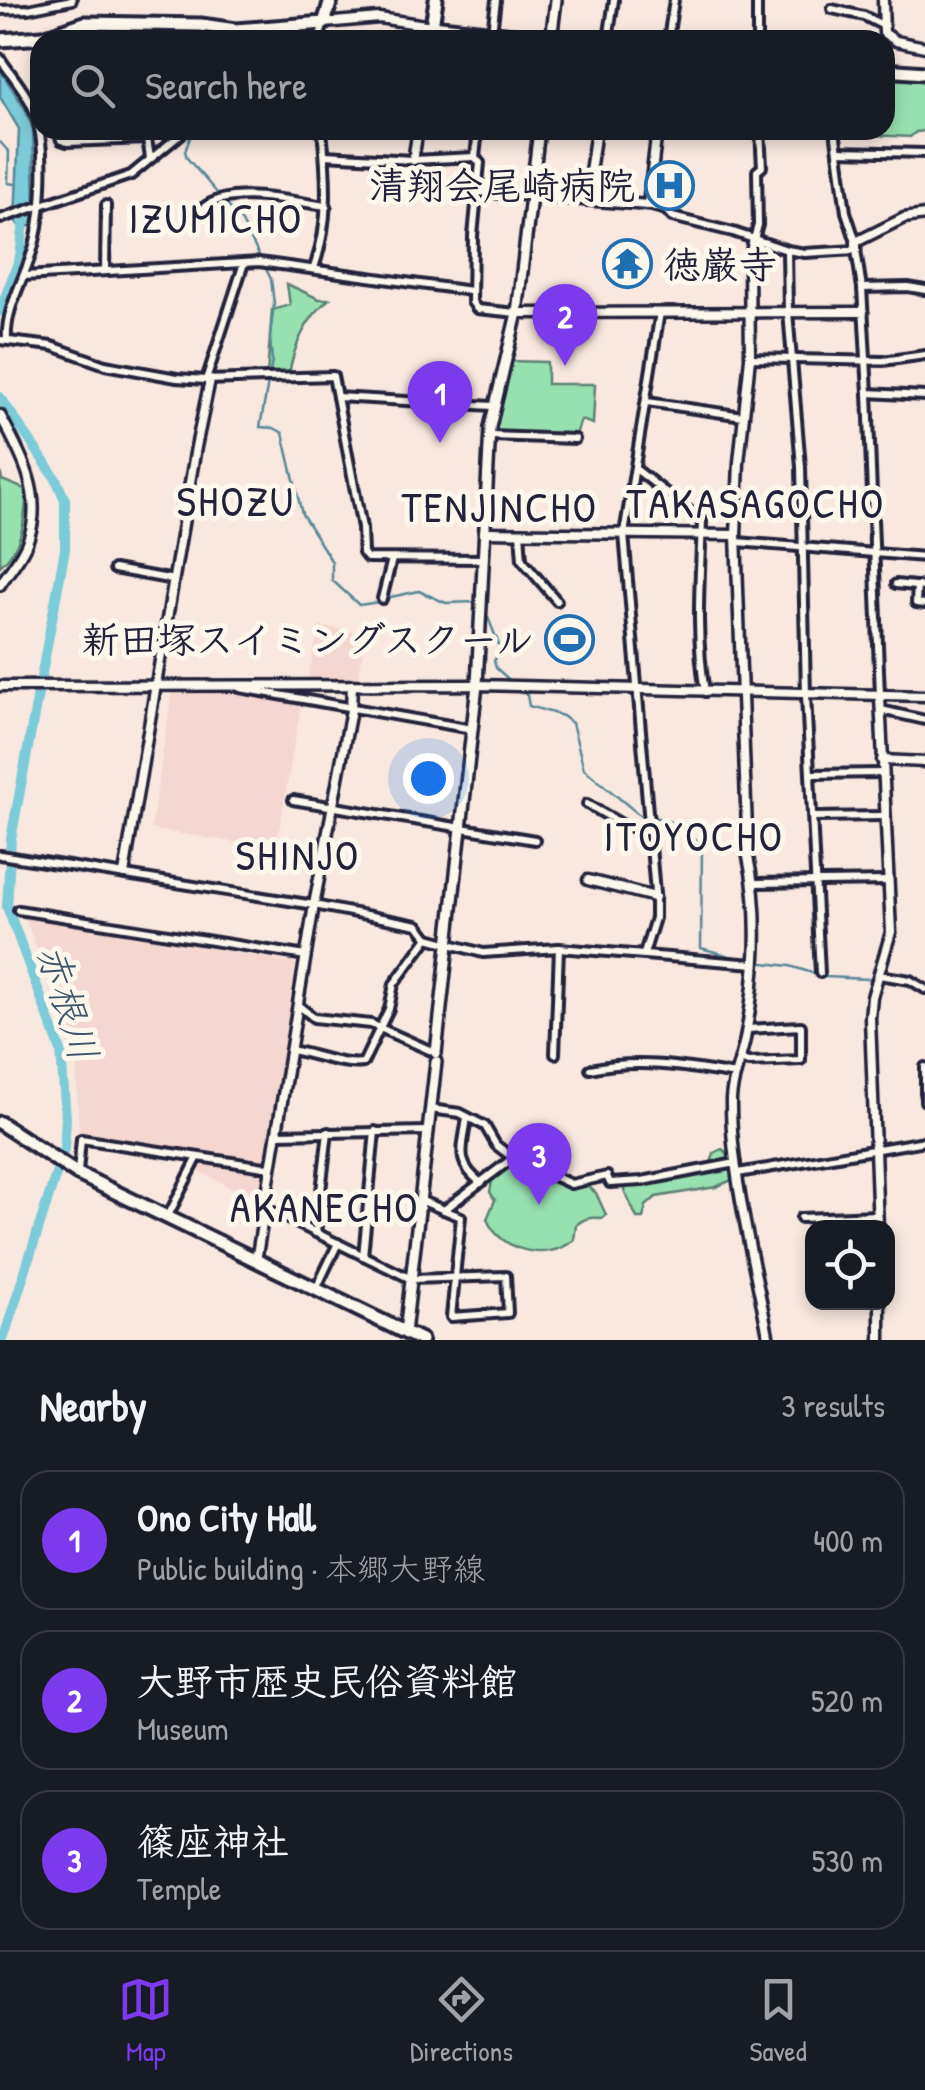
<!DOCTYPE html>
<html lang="en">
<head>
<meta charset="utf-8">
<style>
  :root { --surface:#171b24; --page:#20242c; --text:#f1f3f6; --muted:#9ea1a6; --line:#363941; --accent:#7c3aed }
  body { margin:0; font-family:"Patrick Hand","Klee One",sans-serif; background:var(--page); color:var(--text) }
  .controls { position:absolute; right:30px; bottom:30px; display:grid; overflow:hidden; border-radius:20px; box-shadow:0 5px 15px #0003 }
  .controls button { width:90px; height:90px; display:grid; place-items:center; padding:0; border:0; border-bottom:2px solid var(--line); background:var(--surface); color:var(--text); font:50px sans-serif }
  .you { position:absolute; left:428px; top:778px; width:35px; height:35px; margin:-25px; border:8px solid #fff; border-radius:50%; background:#1a73e8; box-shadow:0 0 0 15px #1a73e833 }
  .badge { display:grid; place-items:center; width:65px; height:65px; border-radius:50%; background:var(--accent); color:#fff; font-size:32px; font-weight:700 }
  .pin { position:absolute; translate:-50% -82px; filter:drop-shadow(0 2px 5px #0008) }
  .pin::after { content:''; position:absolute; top:52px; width:35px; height:30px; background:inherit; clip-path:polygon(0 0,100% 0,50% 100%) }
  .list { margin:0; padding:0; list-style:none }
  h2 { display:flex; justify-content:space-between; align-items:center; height:130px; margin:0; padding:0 40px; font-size:42px }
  h2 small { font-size:32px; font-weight:400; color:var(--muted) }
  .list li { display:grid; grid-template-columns:65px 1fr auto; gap:30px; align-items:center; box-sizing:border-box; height:140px; margin:0 20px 20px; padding:0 20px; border:2px solid var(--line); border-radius:30px }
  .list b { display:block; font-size:38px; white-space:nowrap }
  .list p { margin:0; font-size:32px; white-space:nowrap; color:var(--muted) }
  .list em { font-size:32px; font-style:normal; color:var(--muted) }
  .icon { flex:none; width:55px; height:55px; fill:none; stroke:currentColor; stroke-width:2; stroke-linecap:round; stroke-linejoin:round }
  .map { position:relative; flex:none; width:925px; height:1340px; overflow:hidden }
  .search { position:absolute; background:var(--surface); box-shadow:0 5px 15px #0003; left:30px; right:30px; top:30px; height:110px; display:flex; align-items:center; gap:25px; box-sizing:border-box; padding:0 35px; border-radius:30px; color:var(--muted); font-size:38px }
  .sheet { height:610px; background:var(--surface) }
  nav { display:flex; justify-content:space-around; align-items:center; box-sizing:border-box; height:140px; border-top:2px solid var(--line); background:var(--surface); font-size:28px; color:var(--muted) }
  nav a { display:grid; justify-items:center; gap:5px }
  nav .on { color:var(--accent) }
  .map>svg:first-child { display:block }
  .built { fill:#f4d7d0 }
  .green { fill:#97e0b0; stroke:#5c8176; stroke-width:2.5 }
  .water { fill:#7ccbd8; stroke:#588799; stroke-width:2.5 }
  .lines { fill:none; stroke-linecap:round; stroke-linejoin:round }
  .stream { stroke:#588799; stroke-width:2.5 }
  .river { stroke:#7ccbd8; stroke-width:10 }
  .minor-casing { stroke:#22223b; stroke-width:14 }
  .tertiary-casing { stroke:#22223b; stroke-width:15 }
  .secondary-casing { stroke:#22223b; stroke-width:16 }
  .trunk-casing { stroke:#22223b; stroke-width:19 }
  .minor { stroke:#fbf7ec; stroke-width:6 }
  .tertiary { stroke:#fbf7ec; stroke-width:8 }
  .secondary { stroke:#fbf7ec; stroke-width:9 }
  .trunk { stroke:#fbf7ec; stroke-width:11 }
  .labels { text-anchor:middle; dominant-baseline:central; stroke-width:10; stroke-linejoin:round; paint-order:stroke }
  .poi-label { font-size:38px; font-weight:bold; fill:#22223b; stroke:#fbf7ec; text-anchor:end }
  .water-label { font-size:40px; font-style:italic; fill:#3d556a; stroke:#fbf7ec }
  .quarter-label { font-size:42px; letter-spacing:2.5px; fill:#22223b; stroke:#fbf7ec }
</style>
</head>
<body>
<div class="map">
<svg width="925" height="1340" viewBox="0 0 925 1340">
  <rect width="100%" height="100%" fill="#f8e8df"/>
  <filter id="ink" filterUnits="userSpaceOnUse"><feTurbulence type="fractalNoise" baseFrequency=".01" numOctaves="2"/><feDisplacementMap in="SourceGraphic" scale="20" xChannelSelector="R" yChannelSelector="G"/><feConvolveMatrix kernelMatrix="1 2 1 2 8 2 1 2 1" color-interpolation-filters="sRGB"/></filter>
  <g filter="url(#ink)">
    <g class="built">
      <polygon points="319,626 366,634 358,679 308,679"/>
      <polygon points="224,692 301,704 276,849 151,829 172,693"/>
      <polygon points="25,916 295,963 261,1203 199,1171 203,1153 79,1133 76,1062"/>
    </g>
    <g class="green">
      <polygon points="885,78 925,81 925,131 916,132 910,137 837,133 837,130 885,130"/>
      <path d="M287,284L319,299H329C306,319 294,344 289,375H267L272,310L290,305Z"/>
      <polygon points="509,361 547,362 547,384 595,384 593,424 581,420 575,437 493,435 494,419"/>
      <path d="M0,471L2,480L27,490C25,519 23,547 0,566Z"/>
      <polygon points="722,1149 729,1154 734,1179 716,1187 656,1197 646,1206 643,1218 637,1218 623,1188 635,1183 705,1169 711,1163 714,1153"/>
      <path d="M509,1166L540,1180L548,1177L571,1187L588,1186L596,1193L606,1215L601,1218C589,1217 585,1218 576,1225L574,1240C546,1263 500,1251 487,1219L495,1200L490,1192L492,1181Z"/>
    </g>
    <polygon class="water" points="0,70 25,109 33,129 35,213 32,226 20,227 15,220 19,129 0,97"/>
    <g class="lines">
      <g class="stream">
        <polyline points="0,33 34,31 88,16 154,19"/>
        <polyline points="193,130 185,151 187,158 242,222 271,279 274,304 270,337 272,361 260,427 274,428 283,433 302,514 332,562 332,580 359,605 379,602"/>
        <polyline points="0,142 9,152 8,183 15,184"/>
        <polyline points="386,598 419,591 446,603 475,602 478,605"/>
        <polyline points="485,610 501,650 494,661 496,668 514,684"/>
        <path d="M520,689L527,695L529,706L563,716L572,723L584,769L642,817C667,815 685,829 702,845L701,948L748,961"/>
        <polyline points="756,962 790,966 825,977 890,980 907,983 925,992"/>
      </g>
      <g class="river">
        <polyline points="0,311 20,257 25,212"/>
        <polyline points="0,397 56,479 65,500 65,549 11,839 7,907 61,1051 66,1119 64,1149 3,1340"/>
      </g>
      <defs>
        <g id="minor">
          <polyline points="832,9 864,16 882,25"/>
          <polyline points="0,10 28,9 72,0"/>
          <polyline points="92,23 94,40"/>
          <polyline points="319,40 324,23"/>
          <polyline points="491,40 496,0"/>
          <polyline points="608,40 614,0"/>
          <polyline points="668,40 674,0"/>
          <polyline points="757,40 757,0"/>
          <path d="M0,58C11,75 27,92 34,111C48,146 43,223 30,258C21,285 5,312 7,340"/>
          <polyline points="58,130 61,140 67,142 147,139 150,158"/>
          <polyline points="478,130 475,157 480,163 473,236 472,302 477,309 517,313"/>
          <polyline points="835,130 846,212 856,242"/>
          <polyline points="838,151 925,153"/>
          <polyline points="325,155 413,160 475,157"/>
          <polyline points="477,192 531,196"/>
          <polyline points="648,205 666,210 672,217 733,232 787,250 805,253 856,250 862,288 868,393 880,695"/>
          <path d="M203,208C231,185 293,202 327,206"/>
          <polyline points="0,219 131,175 186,130"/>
          <polyline points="754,239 758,225 757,171 762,167 760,130"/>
          <polyline points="787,250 788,312 801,467 806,695 820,973"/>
          <path d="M314,268C330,222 327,178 322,130"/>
          <polyline points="105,271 106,205"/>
          <polyline points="24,276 259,262 471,291"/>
          <polyline points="862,288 908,287 925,290"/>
          <polyline points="0,340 52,346 105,365 177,378 206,380 333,376 362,528 363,553 367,558 482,559"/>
          <polyline points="750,358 883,361 925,355"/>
          <polyline points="206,380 244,263"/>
          <polyline points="868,393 925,396"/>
          <polyline points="337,397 493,406"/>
          <polyline points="647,402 743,416"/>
          <polyline points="490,436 575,439"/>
          <path d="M637,470L702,521C700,579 695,634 705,692"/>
          <polyline points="520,532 522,560 557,601"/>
          <polyline points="737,542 925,557"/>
          <polyline points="114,569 174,580"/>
          <polyline points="896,584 925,587"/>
          <polyline points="917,586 916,603 925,604"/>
          <polyline points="382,599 392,559"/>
          <polyline points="240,688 472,729"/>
          <polyline points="881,710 925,720"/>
          <polyline points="811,774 883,773"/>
          <polyline points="293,800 535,840"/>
          <polyline points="587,804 625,826 651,831"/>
          <polyline points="813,817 884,816"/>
          <polyline points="0,855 314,905 418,925 428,938 483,953 559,948 754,964"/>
          <polyline points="754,883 889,881"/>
          <polyline points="18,910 306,956"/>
          <polyline points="644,954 655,918 655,893 624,534 660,312"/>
          <polyline points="879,975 910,980 925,989"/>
          <polyline points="298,1005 314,1018 371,1024 436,1053"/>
          <path d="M291,1050C314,1054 343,1066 363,1063L389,1009L394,984L428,938"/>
          <polyline points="555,1054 559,948"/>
          <polyline points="740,1059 748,1062 801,1060 801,1026 747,1029"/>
          <polyline points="925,1067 925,1101"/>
          <path d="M590,1069C638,1058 688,1067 736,1075"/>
          <polyline points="430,1109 460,1113 485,1126 496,1145 513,1158 571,1184 607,1176 610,1183 642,1181 736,1163"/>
          <path d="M467,1117C463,1149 454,1162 481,1183"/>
          <polyline points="277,1134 428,1131"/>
          <polyline points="78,1172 81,1139 271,1168"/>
          <polyline points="738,1173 925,1141"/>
          <polyline points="420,1200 444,1210 513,1158"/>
          <polyline points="265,1208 411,1279 506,1276 508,1313 451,1317 461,1217 444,1210"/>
          <polyline points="168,1216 198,1157"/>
          <polyline points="801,1218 878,1215"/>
          <polyline points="316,1233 328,1132"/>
          <polyline points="363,1256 375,1131"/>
          <polyline points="316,1289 338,1243"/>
        </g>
        <g id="tertiary">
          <polyline points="883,0 884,33 896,41 925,47"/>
          <polyline points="324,23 379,18 432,26 430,40"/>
          <polyline points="413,160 418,130"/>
          <polyline points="531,196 648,205 657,130"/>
          <polyline points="586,200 596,130"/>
          <path d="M754,239L749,260L750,358L739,462L736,535L748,857C761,914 756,982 745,1039C741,1059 732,1079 731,1099C730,1172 755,1267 769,1340"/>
          <polyline points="856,250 856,242 904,218 925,215"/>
          <polyline points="517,313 863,312"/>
          <path d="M0,415C20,452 44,494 29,537C24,554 10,570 0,585"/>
          <polyline points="484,532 736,535"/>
          <polyline points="0,686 477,685 925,696"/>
          <polyline points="882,760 925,762"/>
          <polyline points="124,874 196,447 210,380"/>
          <polyline points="588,880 655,897"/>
          <polyline points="878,1228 870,1018 872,997 891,932 880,697"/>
          <polyline points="256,1261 314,905 351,710 352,685"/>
          <polyline points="880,1302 880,1340"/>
        </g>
        <g id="secondary">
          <polyline points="551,40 556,0"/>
          <polyline points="436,1053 477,685 490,427 517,313 539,130"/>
          <polyline points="405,1333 436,1062"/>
        </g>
        <g id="trunk">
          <polyline points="436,0 432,26 558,40"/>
          <polyline points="0,40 43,37 85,23 201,25 236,30 324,23 331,0"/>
          <polyline points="885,70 925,73"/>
          <polyline points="0,1123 78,1174 421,1340"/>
        </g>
      </defs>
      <use href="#minor" class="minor-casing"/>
      <use href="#tertiary" class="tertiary-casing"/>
      <use href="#secondary" class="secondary-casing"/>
      <use href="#trunk" class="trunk-casing"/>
      <use href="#minor" class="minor"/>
      <use href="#tertiary" class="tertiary"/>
      <use href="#secondary" class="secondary"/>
      <use href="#trunk" class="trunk"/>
    </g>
  </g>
  <defs>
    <symbol id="hospital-ring" viewBox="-11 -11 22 22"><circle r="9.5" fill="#fbf7ec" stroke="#1f6fb2" stroke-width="1.5"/><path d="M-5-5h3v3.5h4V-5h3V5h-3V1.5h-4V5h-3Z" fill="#1f6fb2"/></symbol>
    <symbol id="temple-ring" viewBox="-11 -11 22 22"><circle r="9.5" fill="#fbf7ec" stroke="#1f6fb2" stroke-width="1.5"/><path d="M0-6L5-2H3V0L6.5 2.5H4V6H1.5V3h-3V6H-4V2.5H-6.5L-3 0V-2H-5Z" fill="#1f6fb2"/></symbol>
    <symbol id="stadium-ring" viewBox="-11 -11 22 22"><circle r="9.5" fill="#fbf7ec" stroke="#1f6fb2" stroke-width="1.5"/><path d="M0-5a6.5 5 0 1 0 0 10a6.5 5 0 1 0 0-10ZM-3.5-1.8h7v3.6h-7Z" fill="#1f6fb2"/></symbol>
  </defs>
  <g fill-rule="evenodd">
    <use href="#hospital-ring" x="642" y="158" width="55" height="55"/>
    <use href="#temple-ring" x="600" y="236" width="55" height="55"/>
    <use href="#stadium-ring" x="542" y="612" width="55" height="55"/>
  </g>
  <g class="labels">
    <g class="poi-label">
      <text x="635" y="185">清翔会尾崎病院</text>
      <text x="663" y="264" text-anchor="start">徳巌寺</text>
      <text x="534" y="639">新田塚スイミングスクール</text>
    </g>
    <g class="water-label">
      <text transform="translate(69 1002) rotate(73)">赤根川</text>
    </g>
    <g class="quarter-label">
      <text x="216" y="217">IZUMICHO</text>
      <text x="236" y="500">SHOZU</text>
      <text x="756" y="502">TAKASAGOCHO</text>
      <text x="500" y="506">TENJINCHO</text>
      <text x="694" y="835">ITOYOCHO</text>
      <text x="298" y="854">SHINJO</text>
      <text x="325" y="1206">AKANECHO</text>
    </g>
  </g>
</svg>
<div class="controls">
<button><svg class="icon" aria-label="locate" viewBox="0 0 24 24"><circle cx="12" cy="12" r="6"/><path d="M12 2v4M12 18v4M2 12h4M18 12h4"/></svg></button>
</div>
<div class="you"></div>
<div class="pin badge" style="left:440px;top:443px">1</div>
<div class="pin badge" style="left:565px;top:366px">2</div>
<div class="pin badge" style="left:539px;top:1205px">3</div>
<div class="search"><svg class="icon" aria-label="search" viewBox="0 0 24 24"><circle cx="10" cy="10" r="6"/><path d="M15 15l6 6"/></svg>Search here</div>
</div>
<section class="sheet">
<h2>Nearby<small>3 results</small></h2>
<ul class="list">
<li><span class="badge">1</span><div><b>Ono City Hall</b><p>Public building · 本郷大野線</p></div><em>400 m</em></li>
<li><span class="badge">2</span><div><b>大野市歴史民俗資料館</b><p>Museum</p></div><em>520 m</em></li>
<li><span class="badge">3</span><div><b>篠座神社</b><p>Temple</p></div><em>530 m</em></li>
</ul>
</section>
<nav>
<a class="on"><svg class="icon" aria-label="map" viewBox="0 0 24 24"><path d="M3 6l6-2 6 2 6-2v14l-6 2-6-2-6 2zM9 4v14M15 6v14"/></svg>Map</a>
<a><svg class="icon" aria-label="directions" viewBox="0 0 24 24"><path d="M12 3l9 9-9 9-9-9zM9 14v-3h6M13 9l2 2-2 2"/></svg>Directions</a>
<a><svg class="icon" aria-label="saved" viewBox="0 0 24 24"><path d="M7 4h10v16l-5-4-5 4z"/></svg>Saved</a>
</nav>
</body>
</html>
